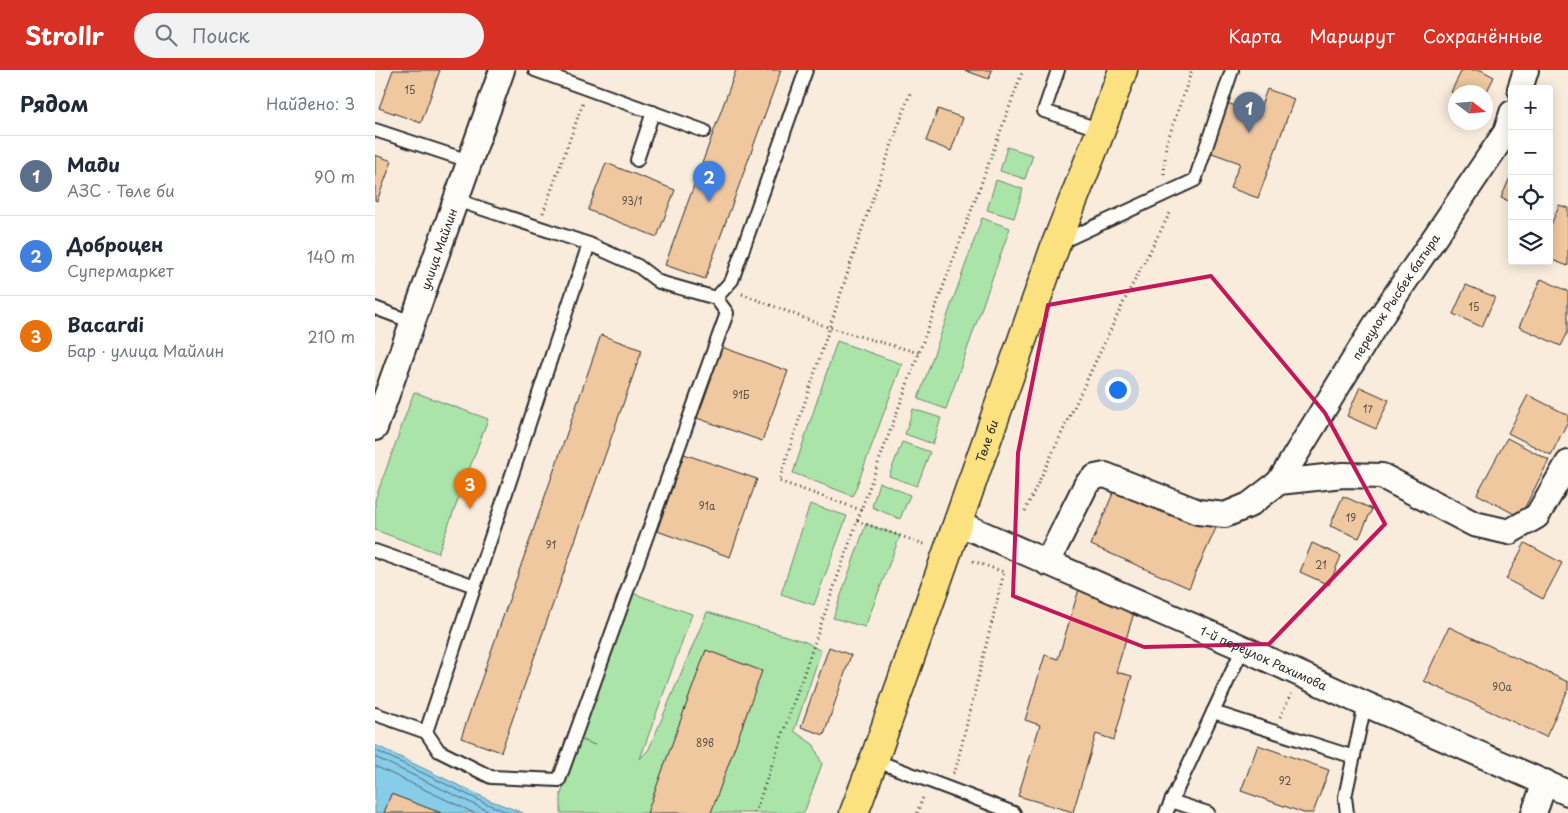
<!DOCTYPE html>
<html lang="ru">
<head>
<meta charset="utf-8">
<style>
  :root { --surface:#fff; --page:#f2f2f3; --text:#1f2937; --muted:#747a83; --line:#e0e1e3; --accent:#d93025 }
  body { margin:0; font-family:"Playpen Sans",sans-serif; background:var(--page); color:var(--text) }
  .controls { position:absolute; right:15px; top:15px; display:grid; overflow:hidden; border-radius:5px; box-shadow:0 2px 12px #0003 }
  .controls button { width:45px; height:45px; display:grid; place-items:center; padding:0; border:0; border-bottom:1px solid var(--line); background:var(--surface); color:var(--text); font:25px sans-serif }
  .compass { position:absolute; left:1073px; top:15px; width:45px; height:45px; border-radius:50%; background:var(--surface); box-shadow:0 2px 12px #0003; rotate:106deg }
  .you { position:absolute; left:742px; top:319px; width:18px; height:18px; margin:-12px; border:4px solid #fff; border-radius:50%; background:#1a73e8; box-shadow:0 0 0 8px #1a73e833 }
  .badge { display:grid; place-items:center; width:32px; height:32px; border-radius:50%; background:var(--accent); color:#fff; font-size:16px; font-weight:700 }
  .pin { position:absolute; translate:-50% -41px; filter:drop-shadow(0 1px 2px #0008) }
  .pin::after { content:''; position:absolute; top:26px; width:18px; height:15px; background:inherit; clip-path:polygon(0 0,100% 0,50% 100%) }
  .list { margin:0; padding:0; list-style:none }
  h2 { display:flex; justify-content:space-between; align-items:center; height:65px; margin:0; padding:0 20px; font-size:21px }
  h2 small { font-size:16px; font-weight:400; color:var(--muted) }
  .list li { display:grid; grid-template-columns:32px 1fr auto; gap:15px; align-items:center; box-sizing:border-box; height:80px; padding:0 20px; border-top:1px solid var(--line) }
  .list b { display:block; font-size:19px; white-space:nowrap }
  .list p { margin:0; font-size:16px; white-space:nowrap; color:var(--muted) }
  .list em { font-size:16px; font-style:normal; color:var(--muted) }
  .icon { flex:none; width:28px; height:28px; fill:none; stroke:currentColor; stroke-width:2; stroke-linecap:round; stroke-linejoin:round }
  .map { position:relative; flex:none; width:1193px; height:743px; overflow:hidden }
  header { display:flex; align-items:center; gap:30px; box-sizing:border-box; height:70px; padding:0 25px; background:var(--accent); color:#fff }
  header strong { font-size:24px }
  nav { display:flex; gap:28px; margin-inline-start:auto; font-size:18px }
  .search { width:350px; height:45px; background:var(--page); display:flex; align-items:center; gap:12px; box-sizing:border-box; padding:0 18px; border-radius:28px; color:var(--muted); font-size:19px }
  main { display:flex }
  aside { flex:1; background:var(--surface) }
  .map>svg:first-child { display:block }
  .green { fill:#abe4a9; stroke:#6b886a }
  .water { fill:#87cce8; stroke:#628c9c }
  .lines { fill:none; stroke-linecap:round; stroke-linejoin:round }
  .shore { stroke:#506b77; stroke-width:1 }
  .building { fill:#f0c8a0; stroke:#2b2b2b }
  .service-casing { stroke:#2b2b2b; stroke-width:16 }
  .minor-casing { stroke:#2b2b2b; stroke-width:28 }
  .primary-casing { stroke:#2b2b2b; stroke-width:31 }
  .path { stroke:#2b2b2b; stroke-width:3; stroke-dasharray:1 4; stroke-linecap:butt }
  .service { stroke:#fdfcf7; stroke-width:12 }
  .minor { stroke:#fdfcf7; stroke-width:24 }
  .primary { stroke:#fbe180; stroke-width:28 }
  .marked { fill:none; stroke:#c2185b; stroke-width:4; stroke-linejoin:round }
  .labels { text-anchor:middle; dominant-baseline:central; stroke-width:5; stroke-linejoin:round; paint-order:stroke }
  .number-label { font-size:10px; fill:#5c5248 }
  .street-label { font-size:12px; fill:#2b2b2b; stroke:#fdfcf7 }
</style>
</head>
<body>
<header>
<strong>Strollr</strong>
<div class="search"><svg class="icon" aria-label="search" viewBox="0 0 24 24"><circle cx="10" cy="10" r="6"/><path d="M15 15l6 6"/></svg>Поиск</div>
<nav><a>Карта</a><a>Маршрут</a><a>Сохранённые</a></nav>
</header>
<main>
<aside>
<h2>Рядом<small>Найдено: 3</small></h2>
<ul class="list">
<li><span class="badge" style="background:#5c6f8a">1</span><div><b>Мади</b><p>АЗС · Төле би</p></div><em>90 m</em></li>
<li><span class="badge" style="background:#3f7fe0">2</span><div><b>Доброцен</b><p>Супермаркет</p></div><em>140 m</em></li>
<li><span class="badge" style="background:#e8710a">3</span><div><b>Bacardi</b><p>Бар · улица Майлин</p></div><em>210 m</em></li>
</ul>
</aside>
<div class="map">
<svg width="1193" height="743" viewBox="0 0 1193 743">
  <rect width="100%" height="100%" fill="#f9ecdd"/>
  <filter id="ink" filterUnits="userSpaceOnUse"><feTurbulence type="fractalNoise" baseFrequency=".02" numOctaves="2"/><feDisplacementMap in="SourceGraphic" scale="10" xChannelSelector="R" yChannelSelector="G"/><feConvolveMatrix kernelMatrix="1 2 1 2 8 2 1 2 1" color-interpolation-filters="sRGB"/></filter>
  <g filter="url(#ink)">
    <g class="green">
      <polygon points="632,77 658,85 650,109 625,101"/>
      <polygon points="621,110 648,119 639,148 612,140"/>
      <polygon points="607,148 635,158 571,339 543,329"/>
      <polygon points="462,271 527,294 478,426 418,403"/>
      <polygon points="39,322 113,349 63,483 0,460 0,430"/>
      <polygon points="538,339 566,348 558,374 530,364"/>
      <polygon points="527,372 555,382 542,416 514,406"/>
      <polygon points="504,412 535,425 525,449 497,437"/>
      <polygon points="435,434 472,446 439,535 406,524"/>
      <polygon points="491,454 525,466 490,557 458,548"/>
      <polygon points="257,523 317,544 265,689 274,679 332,542 431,572 446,581 419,661 439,675 447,694 429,743 186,743 186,724 205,670 220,675 205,669"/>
    </g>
    <polygon class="water" points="0,675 114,730 148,743 0,743"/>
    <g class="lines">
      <g class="shore">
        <polyline points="0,680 112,734 135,743"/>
        <polyline points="0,687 117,743"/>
        <polyline points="0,696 99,743"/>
      </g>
    </g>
    <g class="building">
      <polygon points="18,0 65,0 46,53 4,38"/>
      <polygon points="361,0 406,0 330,209 290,195"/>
      <polygon points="589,0 617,0 614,9"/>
      <polygon points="1087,0 1106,0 1119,7 1110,25 1110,22 1080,24 1076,22"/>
      <polygon points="892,19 919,29 883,128 855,118 865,93 834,82 852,33 883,44"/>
      <polygon points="563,39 588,48 576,81 551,71"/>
      <polygon points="0,85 17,91 2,131 0,130"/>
      <polygon points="231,93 300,120 282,167 213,140"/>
      <polygon points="1137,103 1137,132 1126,128"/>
      <polygon points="1184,135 1193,138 1193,196 1174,189 1174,160"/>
      <polygon points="1166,209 1193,221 1193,262 1186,276 1144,257"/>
      <polygon points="1091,215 1120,227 1107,257 1078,244"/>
      <polygon points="226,265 267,280 126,682 86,668"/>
      <polygon points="344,276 413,301 387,371 319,347"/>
      <polygon points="985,317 1014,330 1001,359 972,346"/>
      <polygon points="1153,325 1193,345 1193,351 1176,385 1133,363"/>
      <polygon points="1132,368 1174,390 1145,447 1102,424"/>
      <polygon points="309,384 382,409 355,487 282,461"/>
      <polygon points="742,414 841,458 814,518 716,475"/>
      <polygon points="968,426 997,439 984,468 955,456"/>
      <polygon points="937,473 966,486 954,515 925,502"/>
      <polygon points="1150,473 1187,493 1168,529 1131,509"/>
      <polygon points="704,519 761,536 741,602 757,606 739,670 721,664 698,742 643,726 665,655 650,650 670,585 683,589"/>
      <polygon points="1074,557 1193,612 1193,620 1171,667 1049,611"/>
      <polygon points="454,577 476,585 449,665 426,657"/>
      <polygon points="331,580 387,601 336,743 272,743"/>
      <polygon points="883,675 954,700 938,743 929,743 866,721"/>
      <polygon points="16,724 66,743 9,743"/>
    </g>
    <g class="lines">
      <defs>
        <g id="service">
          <polyline points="160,0 329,61"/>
          <polyline points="683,0 669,41 726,60"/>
          <polyline points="0,60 94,91"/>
          <polyline points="262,90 278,42"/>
          <polyline points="81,130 214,174 263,196 284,212 341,228 357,210 431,0"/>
          <polyline points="684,173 820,110 857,0"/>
          <polyline points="0,238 37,252"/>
          <polyline points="0,481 100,516"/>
          <polyline points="838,642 979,687"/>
          <polyline points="0,644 51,662 64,681 116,707 184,710 352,243 341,228"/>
          <polyline points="51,662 214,174"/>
          <polyline points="499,690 639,743"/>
          <polyline points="796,731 833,743"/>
          <polyline points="791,743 868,578"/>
          <polyline points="972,743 970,727 990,634"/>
        </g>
        <g id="minor">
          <polyline points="1145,19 1151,0"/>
          <path id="s1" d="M0,358L127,0"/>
          <path id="s2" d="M904,412L999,257L1131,62L1137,43"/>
          <path id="s3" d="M583,453L868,578L990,634L1193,723"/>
          <polyline points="672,493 711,415 720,407 730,405 823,442 850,445 874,435 904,412 968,405 1007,406 1099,454 1134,462 1162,446 1193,393"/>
          <polyline points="1159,743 1170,712"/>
        </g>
        <g id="primary">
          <path id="s4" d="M479,743L499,690L681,174L726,60L748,0"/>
        </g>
      </defs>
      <use href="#service" class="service-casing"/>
      <use href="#minor" class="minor-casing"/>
      <use href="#primary" class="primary-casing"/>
      <g class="path">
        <polyline points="789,104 791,75 817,0"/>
        <polyline points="168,143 208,33"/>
        <polyline points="367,224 455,258 544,283"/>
        <polyline points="486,440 404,411 487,159 535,23"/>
        <polyline points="650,441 752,225 796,141"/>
        <polyline points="482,451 552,475"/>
        <polyline points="905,647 916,624"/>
        <polyline points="578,703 580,702 629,502 595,490"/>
        <polyline points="380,743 486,440 648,0"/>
        <polyline points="542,743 549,725"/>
      </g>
      <use href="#service" class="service"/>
      <use href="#minor" class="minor"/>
      <use href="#primary" class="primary"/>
    </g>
  </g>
  <path class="marked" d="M836,206L950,343L1010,454L894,574L769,577L638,526L643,383L673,235Z"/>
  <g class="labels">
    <g class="number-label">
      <text x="35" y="19">15</text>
      <text x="257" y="130">93/1</text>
      <text x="1099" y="236">15</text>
      <text x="366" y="324">91Б</text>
      <text x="993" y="338">17</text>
      <text x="332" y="435">91а</text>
      <text x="976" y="447">19</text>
      <text x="176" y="474">91</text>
      <text x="946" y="494">21</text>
      <text x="1127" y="616">90а</text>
      <text x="330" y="672">89в</text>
      <text x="910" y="710">92</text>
    </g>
    <g class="street-label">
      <text stroke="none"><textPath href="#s1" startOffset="190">улица Майлин</textPath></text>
      <text stroke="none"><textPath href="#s2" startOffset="219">переулок Рысбек батыра</textPath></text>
      <text stroke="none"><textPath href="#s4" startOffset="395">Төле би</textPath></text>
      <text stroke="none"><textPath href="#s3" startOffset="334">1-й переулок Рахимова</textPath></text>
    </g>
  </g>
</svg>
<div class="controls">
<button>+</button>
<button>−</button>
<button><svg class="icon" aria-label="locate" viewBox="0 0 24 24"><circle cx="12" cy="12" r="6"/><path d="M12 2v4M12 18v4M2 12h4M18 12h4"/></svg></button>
<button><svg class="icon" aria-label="layers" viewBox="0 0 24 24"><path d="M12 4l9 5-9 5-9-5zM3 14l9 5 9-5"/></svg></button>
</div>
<svg class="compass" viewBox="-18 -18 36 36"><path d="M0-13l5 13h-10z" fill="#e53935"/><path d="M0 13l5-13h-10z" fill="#747a83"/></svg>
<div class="you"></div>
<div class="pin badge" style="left:874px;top:63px;background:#5c6f8a">1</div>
<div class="pin badge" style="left:334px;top:132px;background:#3f7fe0">2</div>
<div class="pin badge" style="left:95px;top:439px;background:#e8710a">3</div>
</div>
</main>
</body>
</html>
